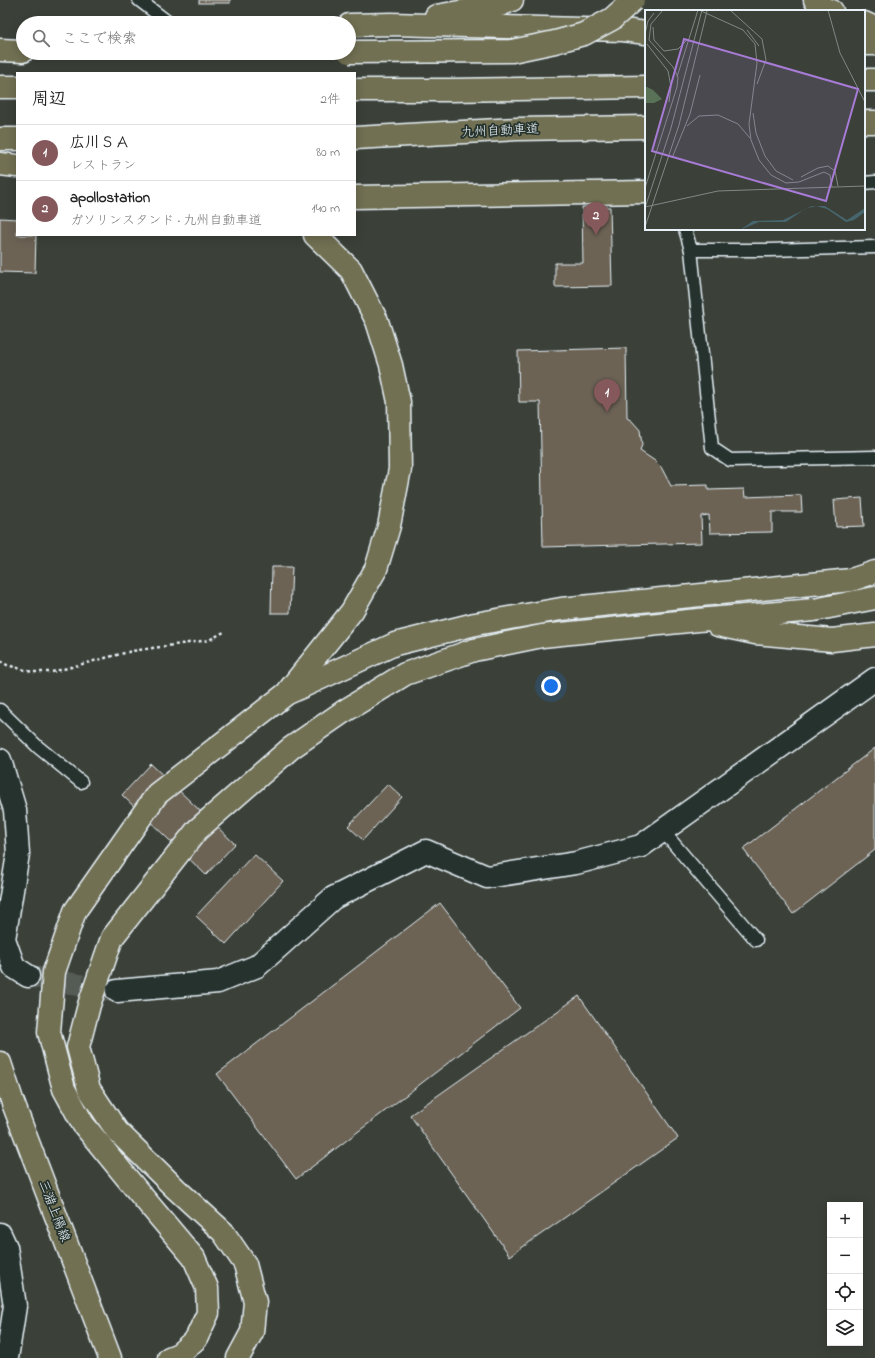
<!DOCTYPE html>
<html lang="ja">
<head>
<meta charset="utf-8">
<style>
  :root { --surface:#fff; --page:#f2f2f2; --text:#222; --muted:#767676; --line:#e0e0e0; --accent:#85585c }
  body { margin:0; font-family:"Indie Flower","Klee One",sans-serif; background:var(--page); color:var(--text) }
  .controls { position:absolute; right:12px; bottom:12px; display:grid; overflow:hidden; border-radius:0px; box-shadow:0 2px 10px #0003 }
  .controls button { width:36px; height:36px; display:grid; place-items:center; padding:0; border:0; border-bottom:1px solid var(--line); background:var(--surface); color:var(--text); font:20px sans-serif }
  .you { position:absolute; left:551px; top:686px; width:14px; height:14px; margin:-10px; border:3px solid #fff; border-radius:50%; background:#1a73e8; box-shadow:0 0 0 6px #1a73e833 }
  .badge { display:grid; place-items:center; width:26px; height:26px; border-radius:50%; background:var(--accent); color:#fff; font-size:13px; font-weight:700 }
  .pin { position:absolute; translate:-50% -33px; filter:drop-shadow(0 1px 2px #0008) }
  .pin::after { content:''; position:absolute; top:21px; width:14px; height:12px; background:inherit; clip-path:polygon(0 0,100% 0,50% 100%) }
  .list { margin:0; padding:0; list-style:none }
  h2 { display:flex; justify-content:space-between; align-items:center; height:52px; margin:0; padding:0 16px; font-size:17px }
  h2 small { font-size:13px; font-weight:400; color:var(--muted) }
  .list li { display:grid; grid-template-columns:26px 1fr auto; gap:12px; align-items:center; box-sizing:border-box; height:56px; padding:0 16px; border-top:1px solid var(--line) }
  .list b { display:block; font-size:15px; white-space:nowrap }
  .list p { margin:0; font-size:13px; white-space:nowrap; color:var(--muted) }
  .list em { font-size:13px; font-style:normal; color:var(--muted) }
  .icon { flex:none; width:22px; height:22px; fill:none; stroke:currentColor; stroke-width:2; stroke-linecap:round; stroke-linejoin:round }
  .map { position:relative; flex:none; width:875px; height:1358px; overflow:hidden }
  .search { position:absolute; background:var(--surface); box-shadow:0 2px 10px #0003; left:16px; top:16px; width:340px; height:44px; display:flex; align-items:center; gap:10px; box-sizing:border-box; padding:0 14px; border-radius:22px; color:var(--muted); font-size:15px }
  .panel { position:absolute; background:var(--surface); box-shadow:0 2px 10px #0003; left:16px; top:72px; width:340px; height:164px; border-radius:0px }
  .map>svg:first-child { display:block }
  .building { fill:#6c6355; stroke:#e8f1f8 }
  .lines { fill:none; stroke-linecap:round; stroke-linejoin:round }
  .street-tunnel { stroke:#555b56; stroke-width:22; stroke-dasharray:22 11; stroke-linecap:butt }
  .lane-casing { stroke:#e8f1f8; stroke-width:15 }
  .street-casing { stroke:#e8f1f8; stroke-width:25 }
  .primary-casing { stroke:#e8f1f8; stroke-width:25 }
  .highway-casing { stroke:#e8f1f8; stroke-width:25 }
  .path { stroke:#e8f1f8; stroke-width:2.5; stroke-dasharray:3 3; stroke-linecap:butt }
  .lane { stroke:#26332d; stroke-width:12 }
  .street { stroke:#26332d; stroke-width:22 }
  .primary { stroke:#716f52; stroke-width:22 }
  .highway { stroke:#716f52; stroke-width:22 }
  .highway-bridge-casing { stroke:#e8f1f8; stroke-width:25; stroke-linecap:butt }
  .highway-bridge { stroke:#716f52; stroke-width:22 }
  .labels { text-anchor:middle; dominant-baseline:central; stroke-width:3.5; stroke-linejoin:round; paint-order:stroke }
  .street-label { font-size:13px; fill:#e8f1f8; stroke:#26332d }
  .inset-road { fill:none; stroke:#808785; stroke-width:1 }
  .view { fill:#a77bd6; fill-opacity:0.15; stroke:#a77bd6; stroke-width:2 }
  .inset-edge { fill:none; stroke:#e8f1f8; stroke-width:2 }
</style>
</head>
<body>
<div class="map">
<svg width="875" height="1358" viewBox="0 0 875 1358">
  <rect width="100%" height="100%" fill="#3b4139"/>
  <filter id="ink" filterUnits="userSpaceOnUse"><feTurbulence type="fractalNoise" baseFrequency=".025" numOctaves="2"/><feDisplacementMap in="SourceGraphic" scale="8" xChannelSelector="R" yChannelSelector="G"/><feConvolveMatrix kernelMatrix="1 2 1 2 8 2 1 2 1" color-interpolation-filters="sRGB"/></filter>
  <g filter="url(#ink)">
    <g class="building">
      <rect x="199" y="0" width="31" height="3"/>
      <polygon points="582,207 610,207 612,286 555,287 555,263 583,263"/>
      <polygon points="0,218 17,219 17,235 36,235 35,273 0,272"/>
      <polygon points="626,348 627,418 632,421 640,430 642,445 640,451 655,461 661,467 671,486 708,485 708,490 744,489 745,497 801,495 802,512 772,512 772,532 710,533 709,515 701,516 702,543 543,547 540,402 519,402 518,351"/>
      <polygon points="862,498 864,526 836,527 834,500"/>
      <polygon points="272,567 292,567 290,613 271,613"/>
      <polygon points="875,748 875,850 793,914 743,849"/>
      <polygon points="151,764 235,844 206,875 122,795"/>
      <polygon points="388,784 402,797 363,840 348,826"/>
      <polygon points="254,854 283,881 226,944 196,916"/>
      <polygon points="440,903 520,1008 296,1179 217,1074"/>
      <polygon points="579,996 678,1138 510,1256 410,1115"/>
    </g>
    <g class="lines">
      <polyline class="street-tunnel" points="28,976 113,991"/>
      <defs>
        <g id="lane">
          <polyline points="139,0 169,23"/>
          <polyline points="864,183 875,182"/>
          <polyline points="685,229 691,250 712,448 730,460 875,457"/>
          <polyline points="691,250 769,250 875,247"/>
          <polyline points="0,710 38,747 81,782"/>
          <polyline points="662,830 756,940"/>
        </g>
        <g id="street">
          <polyline points="0,760 15,810 18,854 4,939 14,967 28,976"/>
          <polyline points="117,991 218,982 257,966 333,898 426,851 487,877 576,863 641,846 875,679"/>
          <polyline points="0,1234 6,1247 15,1306 7,1358"/>
        </g>
        <polyline id="primary" points="0,1063 13,1103 110,1358"/>
        <g id="highway">
          <polyline points="815,0 826,9 832,11"/>
          <polyline points="436,16 500,5 512,0"/>
          <polyline points="864,23 875,28"/>
          <polyline points="349,25 391,24 623,30 646,33"/>
          <polyline points="864,44 875,44"/>
          <polyline points="0,50 23,51"/>
          <polyline points="864,80 875,80"/>
          <polyline points="0,87 17,87"/>
          <polyline points="355,90 451,90 646,87"/>
          <polyline points="864,122 875,122"/>
          <polyline points="355,138 517,129 646,127"/>
          <polyline points="0,139 17,139"/>
          <polyline points="0,164 17,166"/>
          <polyline points="355,197 646,192"/>
          <polyline points="718,625 755,633 832,640 875,635"/>
          <polyline points="289,690 352,611 376,569 389,526 400,469 399,402 391,365 377,321 351,270 315,235"/>
          <polyline points="169,1358 179,1354 196,1339 208,1313 207,1288 194,1258 136,1189 83,1124 64,1089 49,1032 54,972 75,911 157,794 286,694 395,644 475,624 561,609 851,580 875,572"/>
          <polyline points="238,1358 252,1332 255,1302 245,1264 223,1232 176,1189 117,1131 89,1089 78,1047 89,1005 112,938 197,830 291,748 343,712 405,674 474,650 542,636 698,620 814,610 875,598"/>
        </g>
      </defs>
      <use href="#lane" class="lane-casing"/>
      <use href="#street" class="street-casing"/>
      <use href="#primary" class="primary-casing"/>
      <use href="#highway" class="highway-casing"/>
      <polyline class="path" points="0,661 7,665 32,672 52,672 132,651 209,640 224,632"/>
      <use href="#lane" class="lane"/>
      <use href="#street" class="street"/>
      <use href="#primary" class="primary"/>
      <use href="#highway" class="highway"/>
      <defs>
        <polyline id="highway-bridge" points="349,52 512,51 555,42 584,34 612,19 633,0"/>
      </defs>
      <use href="#highway-bridge" class="highway-bridge-casing"/>
      <use href="#highway-bridge" class="highway-bridge"/>
    </g>
  </g>
  <g class="labels">
    <g class="street-label">
      <text transform="translate(500 131) rotate(-3)">九州自動車道</text>
      <text transform="translate(54 1211) rotate(69)">三潴上陽線</text>
    </g>
  </g>
  <g transform="translate(645 10)">
    <rect width="220" height="220" fill="#3b4139"/>
    <path d="M0,76L8,80L17,89L9,93H0Z" fill="#597257"/>
    <path d="M167,196H180L202,210L220,198V202L209,210L201,212L182,199L171,196L160,199L141,212H114L95,220L108,211L138,210Z" fill="#47656d"/>
    <path class="inset-road" d="M54,0L98,20L110,34L112,53L104,114L106,130L114,150L126,165L141,173L154,172L179,162L185,165L187,177M85,0L117,29L121,50L112,74M183,0L195,43L220,92M8,17L9,30L19,41L33,39L43,29M102,20L114,36M0,24L3,11L9,3M2,34L23,61L26,77L24,92M32,67L53,0M108,103L111,123L120,146L131,161L148,170M42,116L54,106L73,105L93,114L105,128M27,148L45,104L55,65M156,167L173,158L183,156L190,161L193,176M0,178L32,77L33,67L28,57L4,30L6,14L18,0M0,197L73,181L220,176M0,198L26,118L57,0M0,217L34,115L62,1"/>
    <path class="view" d="M39,29L213,79L181,191L7,141Z"/>
    <rect width="220" height="220" class="inset-edge"/>
  </g>
</svg>
<div class="controls">
<button>+</button>
<button>−</button>
<button><svg class="icon" aria-label="locate" viewBox="0 0 24 24"><circle cx="12" cy="12" r="6"/><path d="M12 2v4M12 18v4M2 12h4M18 12h4"/></svg></button>
<button><svg class="icon" aria-label="layers" viewBox="0 0 24 24"><path d="M12 4l9 5-9 5-9-5zM3 14l9 5 9-5"/></svg></button>
</div>
<div class="you"></div>
<div class="pin badge" style="left:607px;top:412px">1</div>
<div class="pin badge" style="left:596px;top:235px">2</div>
<div class="search"><svg class="icon" aria-label="search" viewBox="0 0 24 24"><circle cx="10" cy="10" r="6"/><path d="M15 15l6 6"/></svg>ここで検索</div>
<section class="panel">
<h2>周辺<small>2件</small></h2>
<ul class="list">
<li><span class="badge">1</span><div><b>広川ＳＡ</b><p>レストラン</p></div><em>80 m</em></li>
<li><span class="badge">2</span><div><b>apollostation</b><p>ガソリンスタンド · 九州自動車道</p></div><em>140 m</em></li>
</ul>
</section>
</div>
</body>
</html>
